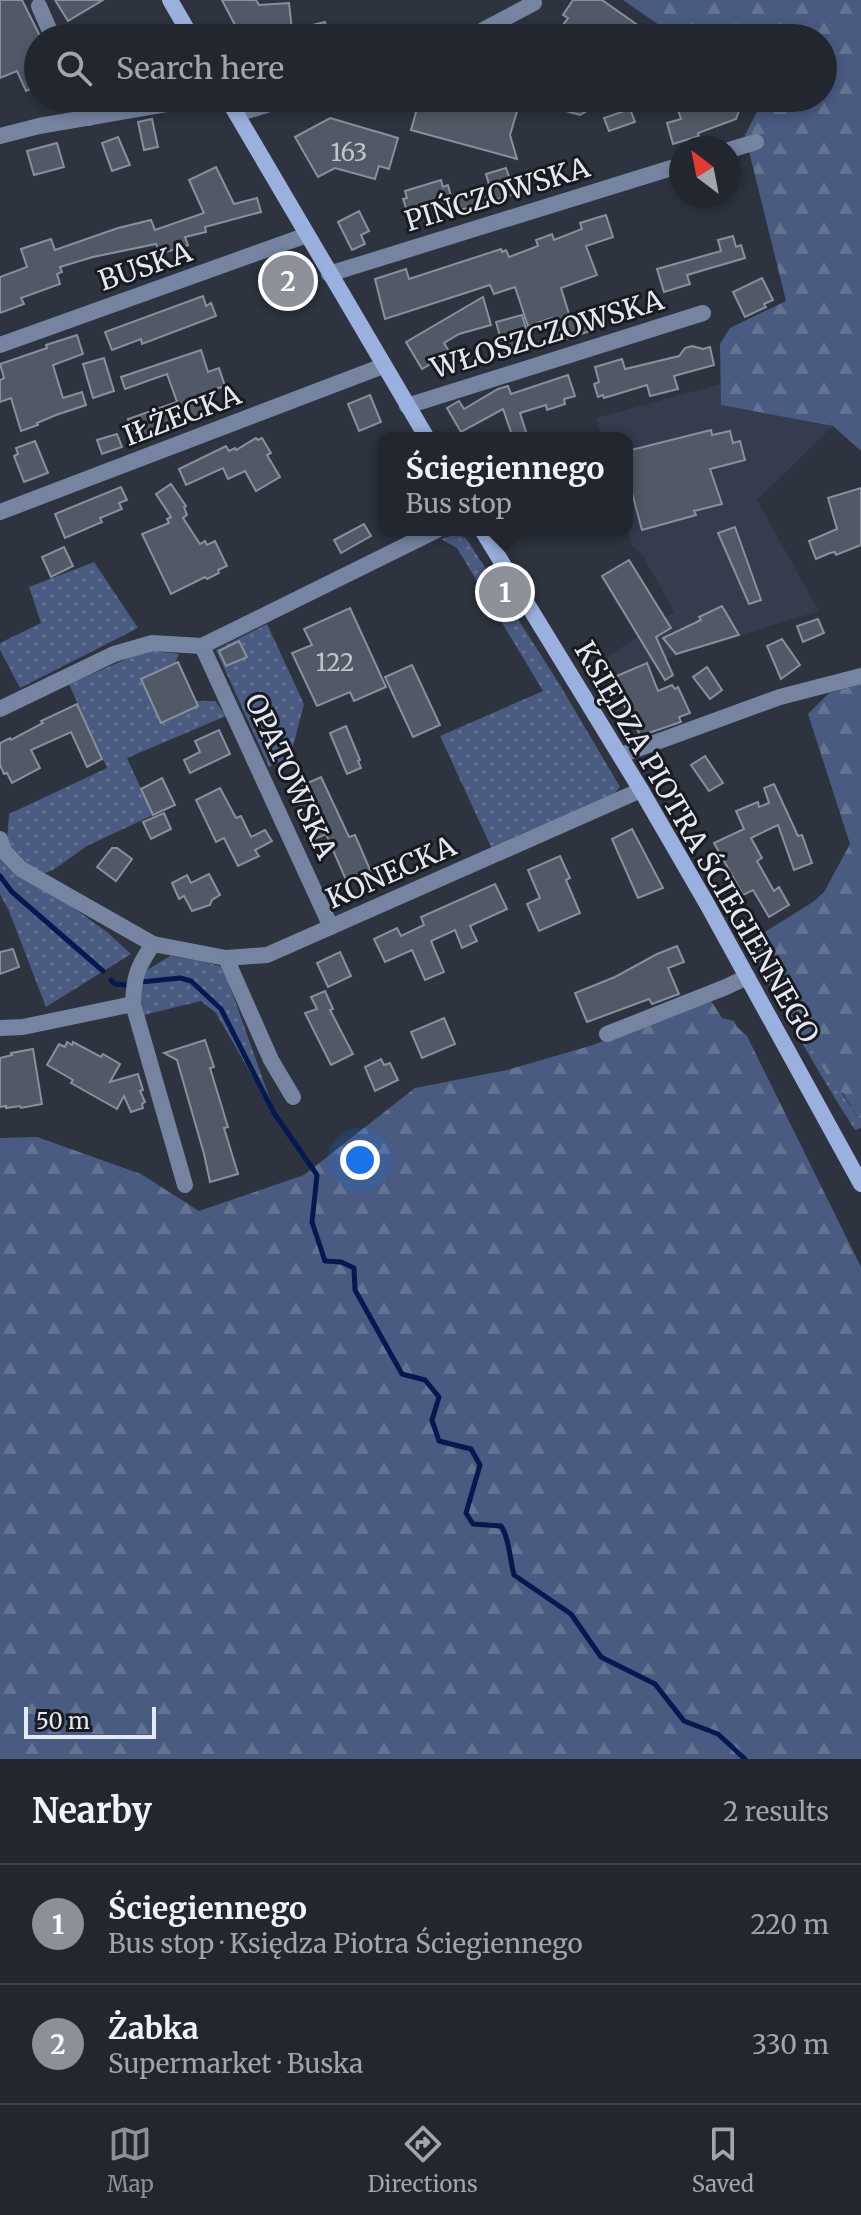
<!DOCTYPE html>
<html lang="en">
<head>
<meta charset="utf-8">
<style>
  :root { --surface:#22262f; --page:#2a2e37; --text:#f1f3f6; --muted:#a2a5aa; --line:#3f434b; --accent:#8c9099 }
  body { margin:0; font-family:Merriweather,serif; background:var(--page); color:var(--text) }
  .compass { position:absolute; left:669px; top:136px; width:72px; height:72px; border-radius:50%; background:var(--surface); box-shadow:0 4px 12px #0003; rotate:328deg }
  .scale { position:absolute; left:24px; bottom:20px; width:132px; box-sizing:border-box; padding-left:8px; border:4px solid #e4e8f0; border-top:0; font-size:22px; line-height:28px; white-space:nowrap; color:#e4e8f0; -webkit-text-stroke:6px #181a20; paint-order:stroke }
  .you { position:absolute; left:360px; top:1160px; width:28px; height:28px; margin:-20px; border:6px solid #fff; border-radius:50%; background:#1a73e8; box-shadow:0 0 0 12px #1a73e833 }
  .badge { display:grid; place-items:center; width:52px; height:52px; border-radius:50%; background:var(--accent); color:#fff; font-size:26px; font-weight:700 }
  .pin { position:absolute; translate:-50% -50%; border:4px solid #fff; box-shadow:0 2px 8px #0006 }
  .popup { position:absolute; left:377px; top:432px; width:256px; height:104px; box-sizing:border-box; display:grid; place-content:center; border-radius:16px; background:var(--surface); filter:drop-shadow(0 2px 6px #0005); font-size:26px; white-space:nowrap; color:var(--muted) }
  .popup b { font-size:30px; color:var(--text) }
  .popup::after { content:''; position:absolute; left:50%; top:100%; margin-left:-16px; border:16px solid transparent; border-top-color:var(--surface) }
  .list { margin:0; padding:0; list-style:none }
  h2 { display:flex; justify-content:space-between; align-items:center; height:104px; margin:0; padding:0 32px; font-size:34px }
  h2 small { font-size:26px; font-weight:400; color:var(--muted) }
  .list li { display:grid; grid-template-columns:52px 1fr auto; gap:24px; align-items:center; box-sizing:border-box; height:120px; padding:0 32px; border-top:2px solid var(--line) }
  .list b { display:block; font-size:30px; white-space:nowrap }
  .list p { margin:0; font-size:26px; white-space:nowrap; color:var(--muted) }
  .list em { font-size:26px; font-style:normal; color:var(--muted) }
  .icon { flex:none; width:44px; height:44px; fill:none; stroke:currentColor; stroke-width:2; stroke-linecap:round; stroke-linejoin:round }
  .map { position:relative; flex:none; width:861px; height:1759px; overflow:hidden }
  .search { position:absolute; background:var(--surface); box-shadow:0 4px 12px #0003; left:24px; right:24px; top:24px; height:88px; display:flex; align-items:center; gap:20px; box-sizing:border-box; padding:0 28px; border-radius:44px; color:var(--muted); font-size:30px }
  .sheet { height:344px; background:var(--surface) }
  nav { display:flex; justify-content:space-around; align-items:center; box-sizing:border-box; height:112px; border-top:2px solid var(--line); background:var(--surface); font-size:22px; color:var(--muted) }
  nav a { display:grid; justify-items:center; gap:4px }
  nav .on { color:var(--accent) }
  .map>svg:first-child { display:block }
  .built { fill:#343c4d }
  .grass { fill:url(#grass-dots) }
  .forest { fill:url(#forest-firs) }
  .lines { fill:none; stroke-linecap:round; stroke-linejoin:round }
  .stream { stroke:#051950; stroke-width:5 }
  .building { fill:#525966; stroke:#888f9d; stroke-width:2 }
  .street { stroke:#7584a0; stroke-width:16 }
  .secondary { stroke:#9ab1df; stroke-width:16 }
  .labels { text-anchor:middle; dominant-baseline:central; stroke-width:6; stroke-linejoin:round; paint-order:stroke }
  .number-label { font-size:24px; fill:#c0c4ce }
  .street-label { font-size:28px; fill:#e4e8f0; stroke:#181a20 }
</style>
</head>
<body>
<div class="map">
<svg width="861" height="1759" viewBox="0 0 861 1759">
  <defs>
    <pattern id="grass-dots" width="8" height="8" patternUnits="userSpaceOnUse" patternTransform="scale(2)"><rect width="8" height="8" fill="#495b80"/><path d="M2 2h.1M6 6h.1" fill="none" stroke="#637392" stroke-width="1.8" stroke-linecap="round"/></pattern>
    <pattern id="forest-firs" width="22" height="20" patternUnits="userSpaceOnUse" patternTransform="scale(2)"><rect width="22" height="20" fill="#495b80"/><path d="M5 1l3.5 6h-7zM16 11l3.5 6h-7z" fill="#637392"/></pattern>
  </defs>
  <rect width="100%" height="100%" fill="#2d333f"/>
  <polygon class="built" points="721,384 722,405 833,426 757,500 819,611 595,681 588,670 674,612 642,554 632,546 627,527 627,438 602,438 596,418"/>
  <g class="grass">
    <polygon points="457,534 466,538 560,685 620,787 613,795 491,847 440,736 543,691 457,548 441,539"/>
    <polygon points="94,562 138,628 20,688 0,650 0,643 41,623 29,587"/>
    <polygon points="267,624 304,704 290,758 269,767 216,650"/>
    <polygon points="147,650 179,654 170,675 185,701 215,701 226,716 127,758 153,815 87,846 53,870 40,875 20,860 7,841 9,814 107,768 69,684"/>
    <polygon points="0,846 11,863 107,932 131,954 46,1007 9,911 0,894"/>
    <path d="M749,948L757,952L785,1004L857,1117L861,1115V1128L855,1130C817,1071 783,1010 749,948Z"/>
    <polygon points="170,956 201,961 223,967 277,1119 216,1013 201,1001 144,1015 138,986 147,970"/>
  </g>
  <g class="forest">
    <polygon points="623,0 861,0 861,451 833,426 721,405 720,344 730,328 786,301 745,135 764,98 823,98 823,38 678,38"/>
    <polygon points="861,684 861,1115 857,1117 843,1093 836,1091 757,952 756,941 760,938 760,935 813,902 824,892 850,844 808,714 829,693"/>
    <polygon points="710,999 722,1018 734,1021 737,1027 747,1036 861,1267 861,1759 0,1759 0,1138 37,1137 141,1174 199,1211 304,1175 415,1088 507,1070 593,1045"/>
  </g>
  <g class="lines">
    <g class="stream">
      <polyline points="0,876 12,892 103,971"/>
      <polyline points="111,980 115,984 126,985"/>
      <path d="M141,982L180,978L191,981L221,1009L274,1113L317,1175L312,1222L325,1261L341,1262L354,1268L355,1290L402,1374L425,1380L439,1397L432,1420L439,1441L471,1449L480,1465L466,1513L473,1524L501,1526C509,1537 510,1560 514,1575L571,1614L601,1657L655,1684L684,1721L718,1734L745,1759"/>
    </g>
  </g>
  <g class="building">
    <polygon points="0,0 22,0 41,38 38,38 38,86 26,91 17,71 0,78"/>
    <polygon points="55,0 103,0 68,21"/>
    <polygon points="222,0 256,0 259,5 289,3 292,30 325,22 329,38 222,38 237,29"/>
    <polygon points="573,0 602,0 656,38 574,38 560,29 568,18 563,15"/>
    <polygon points="420,98 521,98 510,135 517,159 411,130"/>
    <polygon points="534,98 610,98 580,115 533,102"/>
    <polygon points="674,98 744,98 736,119 698,133 699,136 673,144 667,123 681,119"/>
    <polygon points="630,109 635,122 609,131 604,118"/>
    <polygon points="330,118 398,138 389,169 379,166 375,179 335,168 318,177 295,137"/>
    <polygon points="152,119 158,147 144,150 138,122"/>
    <polygon points="118,137 130,165 112,171 102,143"/>
    <polygon points="57,143 64,167 34,175 27,151"/>
    <polygon points="216,167 234,204 257,198 261,212 205,227 206,232 185,237 188,245 160,254 156,244 93,257 60,267 62,272 57,274 60,284 21,298 24,304 0,313 0,277 27,267 21,249 51,239 55,250 118,228 151,220 155,230 204,213 189,180"/>
    <polygon points="506,168 515,194 457,211 454,199 490,188 486,174"/>
    <polygon points="441,180 443,187 448,185 452,200 408,214 403,199 407,198 405,191"/>
    <polygon points="359,211 369,231 361,235 365,244 352,250 338,222"/>
    <polygon points="606,215 613,237 586,246 597,275 561,288 570,317 584,312 590,331 560,341 552,318 528,326 515,287 494,294 490,285 385,319 375,279 406,269 409,279 501,249 502,252 506,250 509,257 538,246 536,240 552,234 554,240 582,229 580,223"/>
    <polygon points="733,236 736,247 741,245 745,258 687,275 690,284 664,292 657,269 721,251 718,240"/>
    <polygon points="292,268 304,290 280,303 268,282"/>
    <polygon points="762,278 773,300 764,304 766,307 745,317 733,292"/>
    <polygon points="203,296 206,306 211,303 216,316 142,344 141,339 112,350 105,332"/>
    <polygon points="483,297 491,325 459,334 444,343 450,353 422,369 406,342"/>
    <polygon points="522,315 531,345 519,349 520,353 506,357 496,322"/>
    <polygon points="77,335 83,354 53,365 63,398 82,392 86,405 56,415 37,423 38,425 21,431 11,398 0,402 0,380 4,378 0,364 47,348 46,345"/>
    <polygon points="692,346 703,349 710,347 714,365 674,376 678,389 650,396 647,385 604,398 603,395 598,397 594,384 599,382 595,367 622,359 625,369 679,356 685,348"/>
    <polygon points="201,350 208,372 219,368 225,386 201,394 208,414 147,437 146,435 135,439 128,419 177,402 167,374 125,389 121,377"/>
    <polygon points="104,358 114,391 93,398 83,364"/>
    <polygon points="568,375 575,396 564,399 565,404 547,410 546,405 520,413 528,438 513,438 503,409 461,432 447,408 459,401 464,409 498,389 508,386 511,394"/>
    <polygon points="370,395 381,422 359,431 348,404"/>
    <polygon points="711,430 712,435 730,431 733,443 740,441 745,460 710,469 722,504 694,511 696,515 642,530 627,474 627,451"/>
    <polygon points="117,434 122,447 102,454 97,440"/>
    <polygon points="256,438 258,440 262,438 271,453 267,455 280,477 256,491 245,471 228,479 223,468 186,485 179,469 226,446 229,451 235,448 236,450"/>
    <polygon points="35,441 48,473 24,482 14,456 18,454 16,448"/>
    <polygon points="171,484 186,506 184,507 187,515 183,518 200,544 205,541 207,545 215,541 227,566 218,570 219,573 207,579 205,577 171,594 142,534 169,523 167,519 171,517 156,494"/>
    <polygon points="121,487 127,500 119,503 122,509 100,518 102,522 65,538 55,514"/>
    <polygon points="861,488 861,545 836,555 835,552 830,553 816,559 809,541 837,529 828,498"/>
    <polygon points="364,524 371,536 341,553 334,540"/>
    <polygon points="735,527 761,600 749,604 718,533"/>
    <polygon points="64,547 73,566 51,577 42,557"/>
    <polygon points="629,560 671,628 656,637 673,675 665,680 602,576"/>
    <polygon points="722,606 739,635 676,654 663,638 701,620 699,617"/>
    <polygon points="350,608 386,687 354,701 350,692 317,706 292,653 312,645 304,629"/>
    <polygon points="818,619 824,633 803,642 797,626"/>
    <polygon points="782,639 800,665 781,679 767,646"/>
    <polygon points="239,641 247,657 226,666 219,651"/>
    <polygon points="178,662 198,706 161,723 141,679"/>
    <polygon points="647,663 658,691 672,685 675,689 678,687 690,713 679,717 681,722 640,736 628,706 625,707 612,678"/>
    <polygon points="412,665 440,725 413,737 385,677"/>
    <polygon points="707,667 722,690 710,699 693,677"/>
    <polygon points="77,704 102,759 87,767 71,732 31,750 40,768 12,783 7,773 4,774 0,765 0,743 10,738 11,740 43,723 41,721"/>
    <polygon points="346,726 360,760 358,761 361,768 347,774 330,733"/>
    <polygon points="219,730 230,754 190,773 184,760 200,752 195,741"/>
    <polygon points="705,756 723,783 709,791 691,765"/>
    <polygon points="321,777 349,837 355,835 371,872 359,877 358,874 346,880 326,834 315,839 294,789"/>
    <polygon points="162,778 175,805 153,815 141,789"/>
    <polygon points="774,784 798,836 802,835 812,863 794,870 778,825 751,838 762,858 757,861 774,891 779,887 789,905 769,917 753,890 743,895 714,843 744,829 736,811 758,802 759,807 769,803 764,788"/>
    <polygon points="220,788 236,818 241,816 251,837 265,830 272,841 255,850 259,856 238,866 224,838 216,842 196,800"/>
    <polygon points="164,813 171,829 151,839 143,822"/>
    <polygon points="632,829 663,888 638,898 612,839"/>
    <polygon points="112,848 117,848 132,859 116,881 97,867"/>
    <polygon points="560,856 570,878 566,880 580,913 539,931 527,904 540,898 528,870"/>
    <polygon points="209,874 220,895 212,900 210,905 192,911 184,896 179,899 172,883 187,875 191,883"/>
    <polygon points="495,884 507,909 470,926 477,941 462,948 455,930 431,941 444,972 425,980 412,950 385,962 374,939 397,928 401,936 424,925 421,917"/>
    <polygon points="677,946 684,962 668,968 679,994 652,1004 649,999 587,1022 575,993 615,977 657,954"/>
    <polygon points="13,949 19,967 0,974 0,952"/>
    <polygon points="340,952 351,976 328,987 317,963"/>
    <polygon points="325,991 333,1009 330,1010 353,1054 331,1065 305,1013 317,1009 311,997"/>
    <polygon points="444,1018 455,1044 422,1058 411,1032"/>
    <polygon points="205,1040 214,1067 210,1068 228,1127 224,1128 238,1174 210,1182 204,1154 177,1060 164,1053"/>
    <polygon points="67,1042 72,1045 73,1042 101,1057 103,1054 120,1064 110,1082 138,1074 143,1090 140,1091 145,1102 142,1104 143,1108 131,1112 124,1096 117,1109 71,1083 73,1080 47,1065 59,1044 65,1047"/>
    <polygon points="33,1049 42,1104 21,1108 20,1106 6,1108 6,1106 0,1107 0,1058 12,1055 11,1053"/>
    <polygon points="381,1059 384,1065 390,1063 398,1080 375,1091 365,1067"/>
  </g>
  <g class="lines">
    <g class="street">
      <polyline points="39,6 53,38"/>
      <polyline points="468,38 534,3"/>
      <polyline points="80,98 89,118"/>
      <polyline points="237,114 289,98"/>
      <polyline points="0,136 39,126 201,98"/>
      <polyline points="729,150 756,142"/>
      <polyline points="329,274 681,165"/>
      <polyline points="0,345 307,235"/>
      <polyline points="407,406 703,313"/>
      <polyline points="0,512 383,366"/>
      <polyline points="202,646 331,927"/>
      <polyline points="0,709 114,654 152,643 202,646 437,530"/>
      <polyline points="621,755 780,697 861,676"/>
      <polyline points="0,839 4,851 21,869 153,944 226,958 267,955 641,790"/>
      <polyline points="226,958 271,1060 293,1097"/>
      <path d="M133,1004C134,976 137,968 153,944"/>
      <polyline points="0,1028 23,1027 133,1004 185,1185"/>
      <polyline points="607,1034 726,987 747,977"/>
    </g>
    <g class="secondary">
      <polyline points="170,0 192,38"/>
      <polyline points="227,98 427,438"/>
      <polyline points="482,530 641,790 707,904 861,1184"/>
    </g>
  </g>
  <g class="labels">
    <g class="number-label">
      <text x="349" y="152">163</text>
      <text x="335" y="662">122</text>
    </g>
    <g class="street-label">
      <text transform="translate(497 194) rotate(-17)">PIŃCZOWSKA</text>
      <text transform="translate(145 266) rotate(-19)">BUSKA</text>
      <text transform="translate(547 334) rotate(-17)">WŁOSZCZOWSKA</text>
      <text transform="translate(182 415) rotate(-21)">IŁŻECKA</text>
      <text transform="translate(291 776) rotate(65)">OPATOWSKA</text>
      <text transform="translate(697 842) rotate(60)">KSIĘDZA PIOTRA ŚCIEGIENNEGO</text>
      <text transform="translate(391 872) rotate(-24)">KONECKA</text>
    </g>
  </g>
</svg>
<svg class="compass" viewBox="-18 -18 36 36"><path d="M0-13l5 13h-10z" fill="#e53935"/><path d="M0 13l5-13h-10z" fill="#a2a5aa"/></svg>
<div class="scale">50 m</div>
<div class="you"></div>
<div class="pin badge" style="left:505px;top:592px">1</div>
<div class="popup"><b>Ściegiennego</b>Bus stop</div>
<div class="pin badge" style="left:288px;top:281px">2</div>
<div class="search"><svg class="icon" aria-label="search" viewBox="0 0 24 24"><circle cx="10" cy="10" r="6"/><path d="M15 15l6 6"/></svg>Search here</div>
</div>
<section class="sheet">
<h2>Nearby<small>2 results</small></h2>
<ul class="list">
<li><span class="badge">1</span><div><b>Ściegiennego</b><p>Bus stop · Księdza Piotra Ściegiennego</p></div><em>220 m</em></li>
<li><span class="badge">2</span><div><b>Żabka</b><p>Supermarket · Buska</p></div><em>330 m</em></li>
</ul>
</section>
<nav>
<a class="on"><svg class="icon" aria-label="map" viewBox="0 0 24 24"><path d="M3 6l6-2 6 2 6-2v14l-6 2-6-2-6 2zM9 4v14M15 6v14"/></svg>Map</a>
<a><svg class="icon" aria-label="directions" viewBox="0 0 24 24"><path d="M12 3l9 9-9 9-9-9zM9 14v-3h6M13 9l2 2-2 2"/></svg>Directions</a>
<a><svg class="icon" aria-label="saved" viewBox="0 0 24 24"><path d="M7 4h10v16l-5-4-5 4z"/></svg>Saved</a>
</nav>
</body>
</html>
